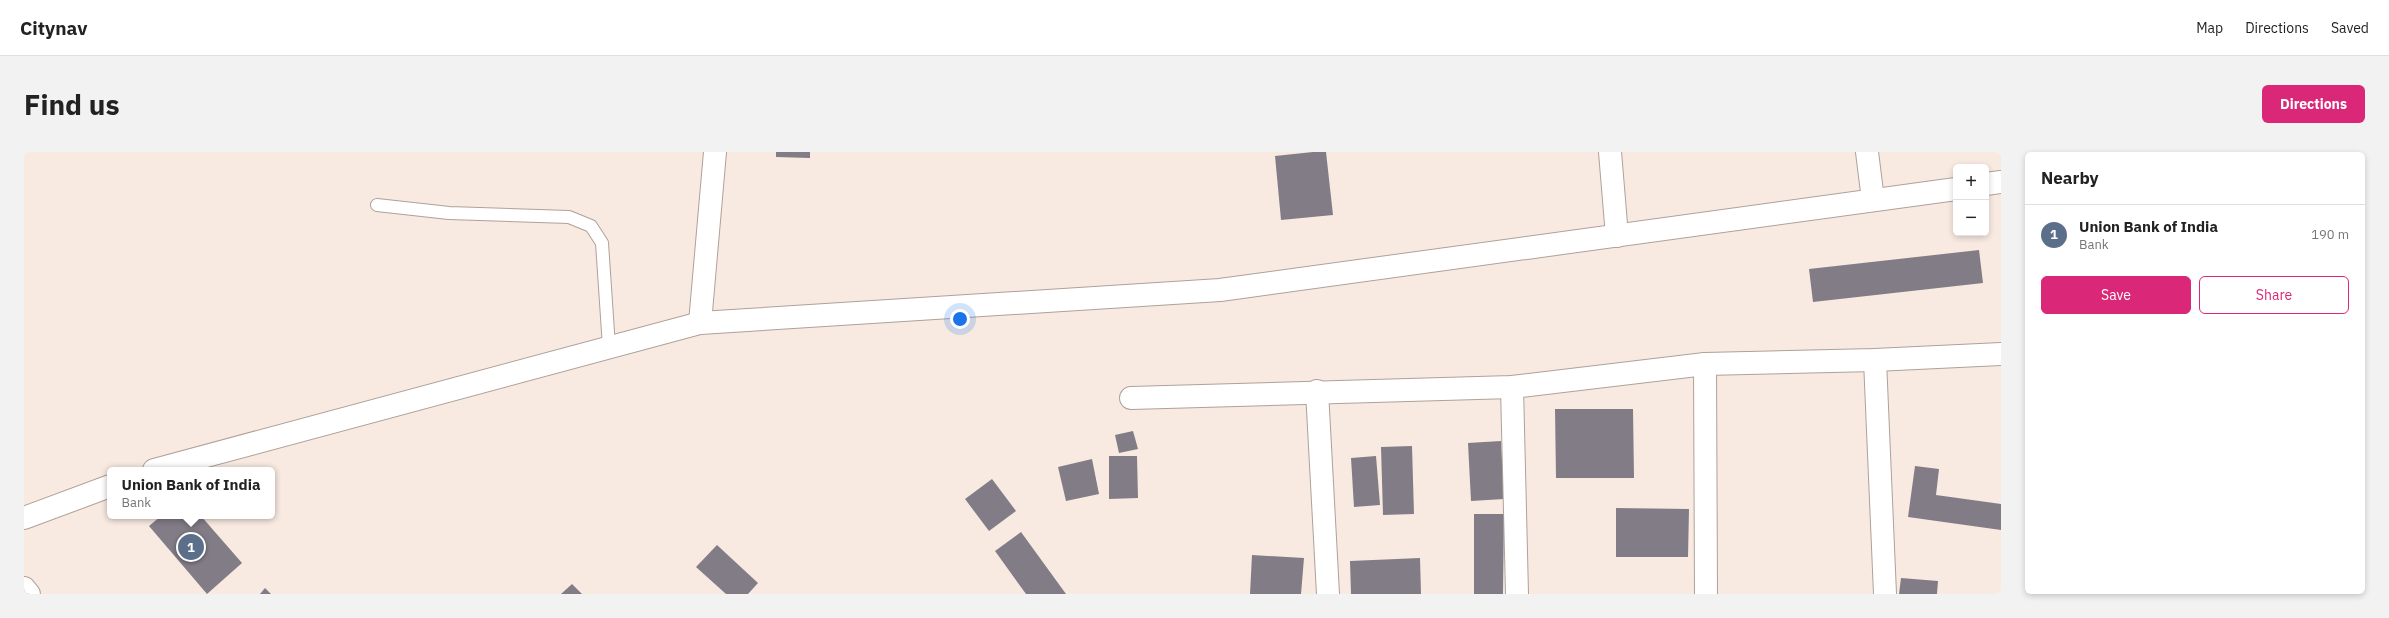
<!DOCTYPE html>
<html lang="en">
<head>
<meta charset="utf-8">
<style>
  :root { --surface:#fff; --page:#f2f2f2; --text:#222; --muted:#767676; --line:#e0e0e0; --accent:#db2777 }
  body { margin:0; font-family:"IBM Plex Sans",sans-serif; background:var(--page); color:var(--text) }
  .controls { position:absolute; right:12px; top:12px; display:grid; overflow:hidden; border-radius:6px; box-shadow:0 2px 6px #0003 }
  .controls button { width:36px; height:36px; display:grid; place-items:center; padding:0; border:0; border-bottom:1px solid var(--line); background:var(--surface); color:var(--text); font:20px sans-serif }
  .you { position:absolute; left:936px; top:167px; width:14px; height:14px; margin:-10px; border:3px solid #fff; border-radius:50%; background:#1a73e8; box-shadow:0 0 0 6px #1a73e833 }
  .badge { display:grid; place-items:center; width:26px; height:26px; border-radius:50%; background:var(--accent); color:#fff; font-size:13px; font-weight:700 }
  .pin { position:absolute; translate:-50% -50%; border:2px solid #fff; box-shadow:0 1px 4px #0006 }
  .popup { position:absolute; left:83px; top:315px; width:168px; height:52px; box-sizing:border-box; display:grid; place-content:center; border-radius:6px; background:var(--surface); filter:drop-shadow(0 1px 3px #0005); font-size:13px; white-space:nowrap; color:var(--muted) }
  .popup b { font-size:15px; color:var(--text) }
  .popup::after { content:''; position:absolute; left:50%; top:100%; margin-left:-8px; border:8px solid transparent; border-top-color:var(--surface) }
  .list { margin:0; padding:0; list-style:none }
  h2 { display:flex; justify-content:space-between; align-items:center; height:52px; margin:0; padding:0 16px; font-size:17px }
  h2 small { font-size:13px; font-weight:400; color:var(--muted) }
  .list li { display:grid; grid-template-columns:26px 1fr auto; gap:12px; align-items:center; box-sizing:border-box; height:60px; padding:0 16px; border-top:1px solid var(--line) }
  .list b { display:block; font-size:15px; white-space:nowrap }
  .list p { margin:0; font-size:13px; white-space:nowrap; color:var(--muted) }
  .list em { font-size:13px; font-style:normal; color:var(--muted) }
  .actions { display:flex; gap:8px; padding:12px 16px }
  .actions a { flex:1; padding:9px 0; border:1px solid var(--accent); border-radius:6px; text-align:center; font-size:14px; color:var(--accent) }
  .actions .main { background:var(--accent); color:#fff }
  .map { position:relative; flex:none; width:1977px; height:442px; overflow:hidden; border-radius:6px }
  header { display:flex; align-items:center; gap:24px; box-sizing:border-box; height:56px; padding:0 20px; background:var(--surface); border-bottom:1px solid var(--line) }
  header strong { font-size:19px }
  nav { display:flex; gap:22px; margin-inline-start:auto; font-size:14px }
  .intro { display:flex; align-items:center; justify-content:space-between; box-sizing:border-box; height:96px; padding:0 24px }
  h1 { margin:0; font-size:28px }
  .button { padding:10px 18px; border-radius:6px; background:var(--accent); color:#fff; font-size:14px; font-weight:700 }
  main { display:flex; gap:24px; padding:0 24px }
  aside { flex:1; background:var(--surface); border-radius:6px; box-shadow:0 2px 6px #0003 }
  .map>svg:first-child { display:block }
  .building { fill:#827c87 }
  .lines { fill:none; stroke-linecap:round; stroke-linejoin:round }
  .service-casing { stroke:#afa199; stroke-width:14 }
  .minor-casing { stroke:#afa199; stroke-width:24 }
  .service { stroke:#fff; stroke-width:12 }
  .minor { stroke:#fff; stroke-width:22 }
</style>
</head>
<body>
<header>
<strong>Citynav</strong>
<nav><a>Map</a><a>Directions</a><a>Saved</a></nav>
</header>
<div class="intro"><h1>Find us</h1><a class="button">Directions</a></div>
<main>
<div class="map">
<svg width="1977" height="442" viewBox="0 0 1977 442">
  <rect width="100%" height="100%" fill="#f8eae1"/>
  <g class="building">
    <polygon points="752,0 786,0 786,6 752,5"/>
    <polygon points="1289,0 1302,0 1309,63 1257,68 1251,4"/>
    <polygon points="1955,98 1959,131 1789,150 1785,117"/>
    <polygon points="1531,257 1609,257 1610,326 1532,326"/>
    <polygon points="1109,279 1114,297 1095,301 1091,283"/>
    <polygon points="1477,289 1480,347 1447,349 1444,291"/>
    <polygon points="1388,294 1390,362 1359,363 1357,295"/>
    <polygon points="1085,304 1113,304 1114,346 1085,347"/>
    <polygon points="1352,304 1356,353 1330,355 1327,306"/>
    <polygon points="1068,307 1075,342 1042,349 1034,315"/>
    <polygon points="1891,314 1915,317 1912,343 1977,352 1977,378 1884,365"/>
    <polygon points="968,327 992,359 965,379 941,347"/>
    <polygon points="1592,356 1665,357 1664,405 1592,405"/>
    <polygon points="1450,362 1480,362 1479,442 1450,442"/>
    <polygon points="137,364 177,364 218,411 183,442 125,374"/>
    <polygon points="997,380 1042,442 1002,442 971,399"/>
    <polygon points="693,393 734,431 724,442 702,442 672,415"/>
    <polygon points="1228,403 1280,406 1277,442 1226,442"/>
    <polygon points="1396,406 1397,442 1327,442 1326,409"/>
    <polygon points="1877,426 1914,429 1913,442 1875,442"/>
    <polygon points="548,432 558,442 537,442"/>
    <polygon points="241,436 247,442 236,442"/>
  </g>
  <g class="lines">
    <defs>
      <polyline id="service" points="353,53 425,61 545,65 567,74 578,91 585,195"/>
      <g id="minor">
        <polyline points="1586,0 1593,84"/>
        <polyline points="1843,0 1849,48"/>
        <polyline points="1962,32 1977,30"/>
        <polyline points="676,171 691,0"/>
        <polyline points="1851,208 1861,442"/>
        <polyline points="1681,212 1682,442"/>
        <polyline points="1488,235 1493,442"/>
        <polyline points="1293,239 1304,442"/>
        <polyline points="1107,246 1488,235 1681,212 1851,208 1977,202"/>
        <polyline points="130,318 676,171 1196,138 1932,37"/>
        <polyline points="0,366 86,334"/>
        <polyline points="0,436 5,442"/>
      </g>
    </defs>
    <use href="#service" class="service-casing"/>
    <use href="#minor" class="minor-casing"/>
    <use href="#service" class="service"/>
    <use href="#minor" class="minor"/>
  </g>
</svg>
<div class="controls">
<button>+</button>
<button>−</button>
</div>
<div class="you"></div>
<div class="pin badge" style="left:167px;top:395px;background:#5c6f8a">1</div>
<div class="popup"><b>Union Bank of India</b>Bank</div>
</div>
<aside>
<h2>Nearby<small></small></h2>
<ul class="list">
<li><span class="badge" style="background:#5c6f8a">1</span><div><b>Union Bank of India</b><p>Bank</p></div><em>190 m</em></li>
</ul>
<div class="actions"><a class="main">Save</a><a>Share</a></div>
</aside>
</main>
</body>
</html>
